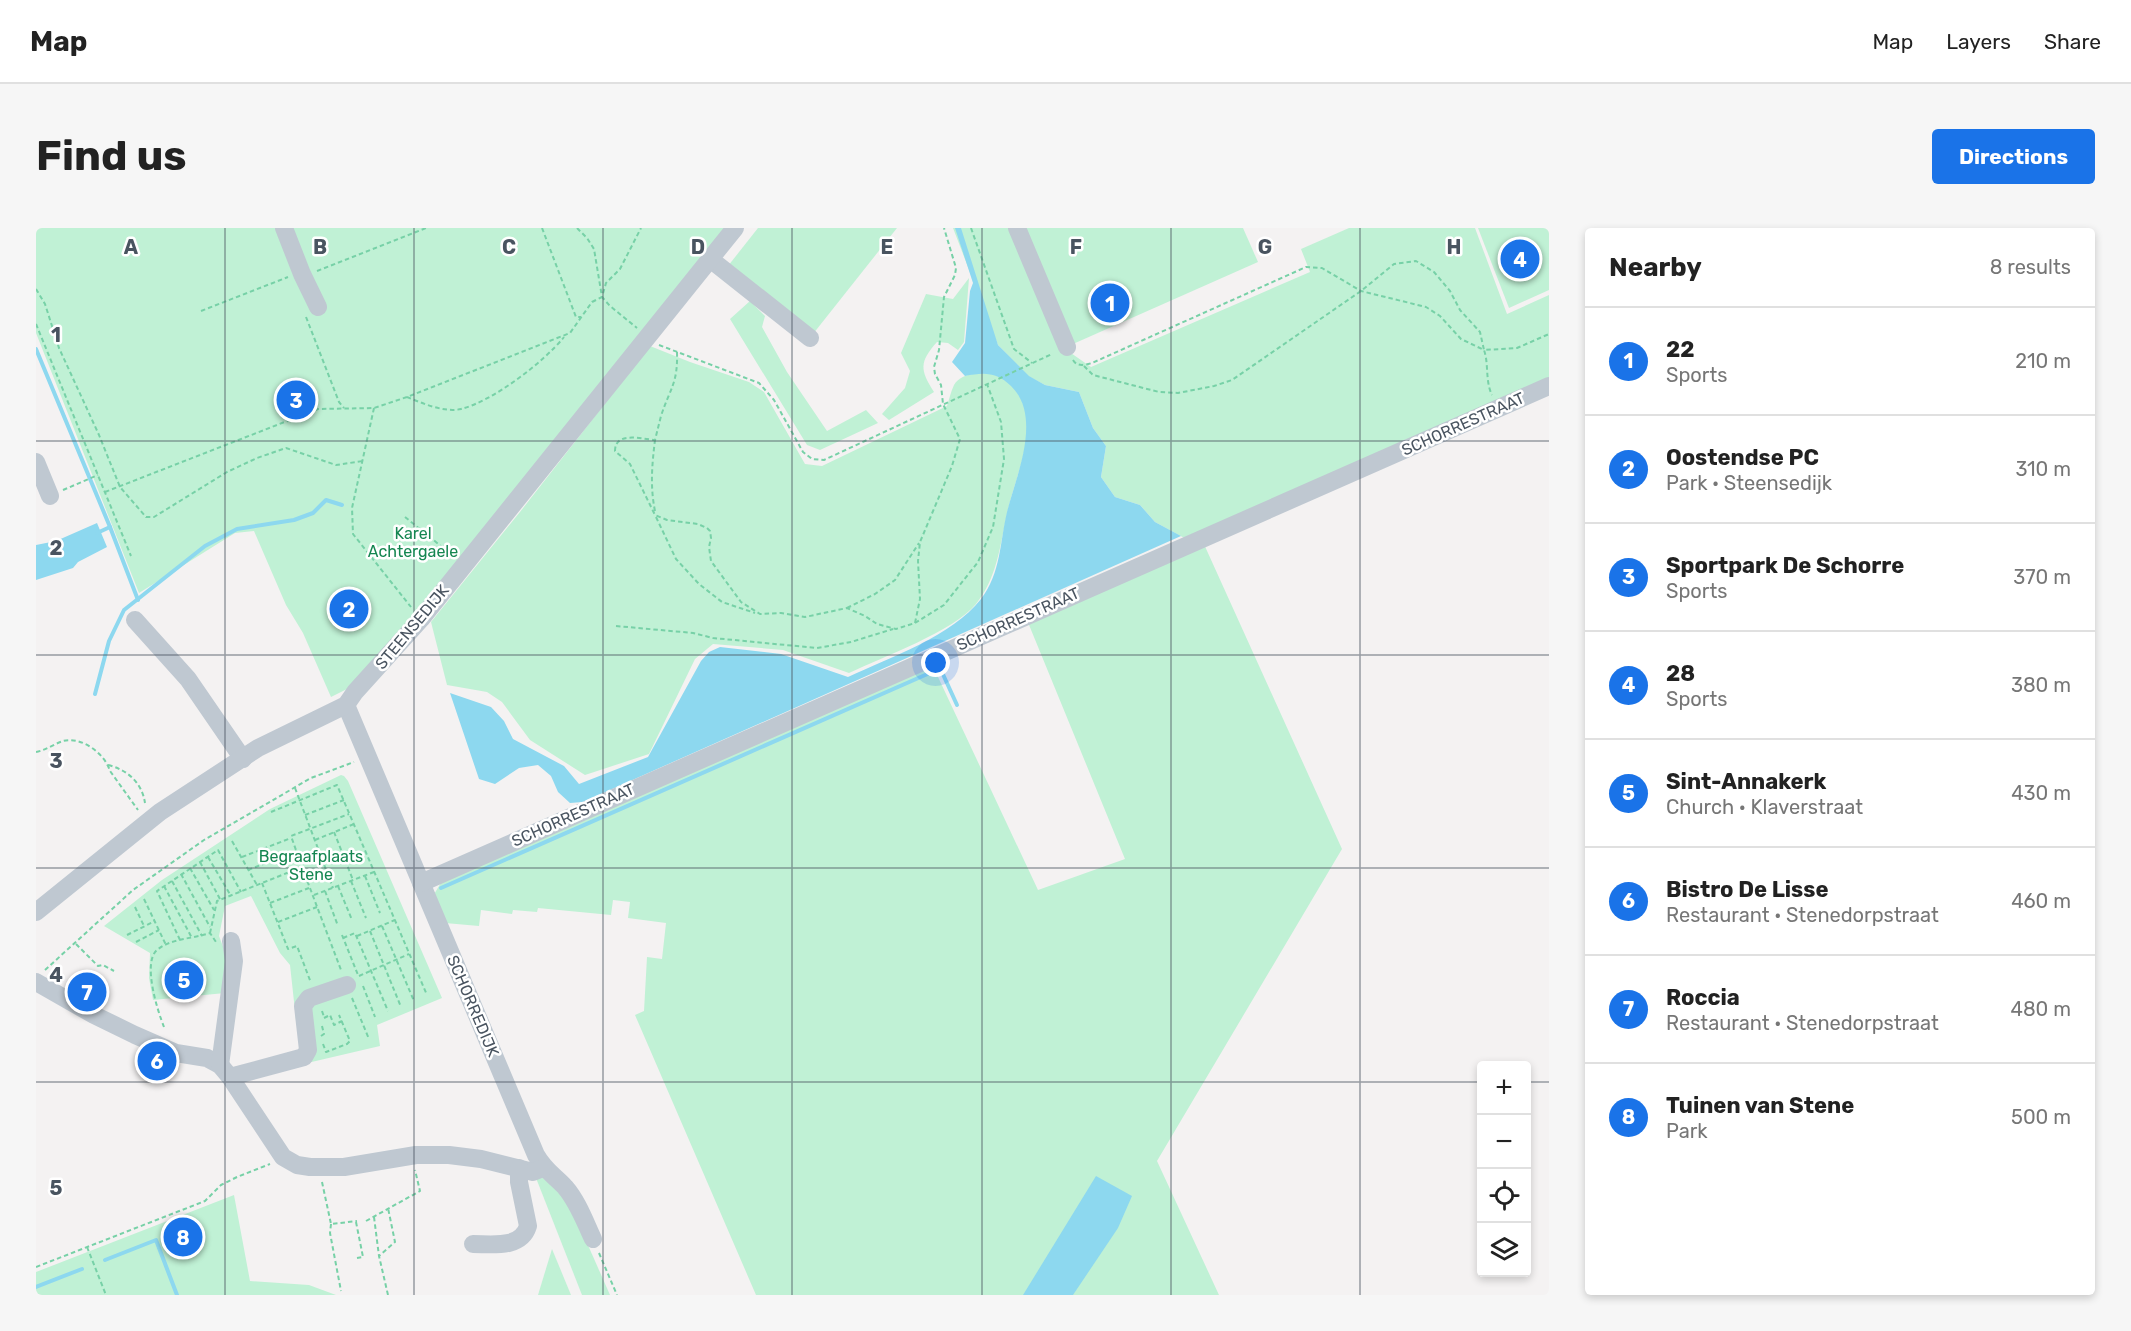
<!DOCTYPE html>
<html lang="en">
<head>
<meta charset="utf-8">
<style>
  :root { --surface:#fff; --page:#f6f6f6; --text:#222; --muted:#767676; --line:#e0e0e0; --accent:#1a73e8 }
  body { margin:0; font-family:Rubik,sans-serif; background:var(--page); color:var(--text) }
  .controls { position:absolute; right:18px; bottom:18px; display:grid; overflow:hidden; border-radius:6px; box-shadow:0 3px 9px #0003 }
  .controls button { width:54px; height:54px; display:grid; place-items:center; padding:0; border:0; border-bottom:2px solid var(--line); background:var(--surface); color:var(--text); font:30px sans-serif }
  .you { position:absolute; left:900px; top:435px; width:21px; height:21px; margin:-15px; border:4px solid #fff; border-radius:50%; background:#1a73e8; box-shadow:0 0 0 9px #1a73e833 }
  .badge { display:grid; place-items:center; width:39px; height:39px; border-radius:50%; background:var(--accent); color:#fff; font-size:20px; font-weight:700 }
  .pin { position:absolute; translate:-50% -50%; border:3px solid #fff; box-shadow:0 2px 6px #0006 }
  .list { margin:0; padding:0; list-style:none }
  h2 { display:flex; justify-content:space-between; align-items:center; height:78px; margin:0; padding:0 24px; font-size:26px }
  h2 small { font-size:20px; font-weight:400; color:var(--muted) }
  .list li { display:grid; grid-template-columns:39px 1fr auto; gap:18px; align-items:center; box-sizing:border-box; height:108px; padding:0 24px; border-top:2px solid var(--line) }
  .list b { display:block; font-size:22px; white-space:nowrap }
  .list p { margin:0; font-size:20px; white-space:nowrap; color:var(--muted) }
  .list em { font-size:20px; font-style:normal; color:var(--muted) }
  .icon { flex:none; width:33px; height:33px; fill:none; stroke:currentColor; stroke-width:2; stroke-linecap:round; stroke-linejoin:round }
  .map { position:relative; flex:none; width:1513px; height:1067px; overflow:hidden; border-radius:6px }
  header { display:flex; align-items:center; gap:36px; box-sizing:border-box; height:84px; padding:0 30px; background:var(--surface); border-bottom:2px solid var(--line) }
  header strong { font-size:28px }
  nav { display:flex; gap:33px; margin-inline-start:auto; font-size:21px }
  .intro { display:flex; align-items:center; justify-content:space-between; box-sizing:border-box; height:144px; padding:0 36px }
  h1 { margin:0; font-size:42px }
  .button { padding:15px 27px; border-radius:6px; background:var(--accent); color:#fff; font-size:21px; font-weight:700 }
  main { display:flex; gap:36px; padding:0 36px }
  aside { flex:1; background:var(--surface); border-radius:6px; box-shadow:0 3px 9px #0003 }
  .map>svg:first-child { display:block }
  .green { fill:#c0f1d5 }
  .water { fill:#8dd8ef }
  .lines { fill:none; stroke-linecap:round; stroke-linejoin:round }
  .stream { stroke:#8dd8ef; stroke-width:4 }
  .path { stroke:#77d1a7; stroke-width:2; stroke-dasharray:4.5 3; stroke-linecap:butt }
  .minor { stroke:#bfc8d1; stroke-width:18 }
  .grid { fill:none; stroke:#495460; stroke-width:1.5; stroke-opacity:0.55 }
  .labels { text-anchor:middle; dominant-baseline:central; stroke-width:5; stroke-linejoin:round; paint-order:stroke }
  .street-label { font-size:16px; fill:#495460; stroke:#fff }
  .park-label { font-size:16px; fill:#158651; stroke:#fff }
  .grid-label { font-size:20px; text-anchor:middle; font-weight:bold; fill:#495460; stroke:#fff; stroke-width:5; stroke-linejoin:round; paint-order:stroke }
</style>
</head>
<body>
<header>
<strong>Map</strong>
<nav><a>Map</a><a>Layers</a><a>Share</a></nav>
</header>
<div class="intro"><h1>Find us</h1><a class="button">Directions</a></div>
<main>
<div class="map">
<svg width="1513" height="1067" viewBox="0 0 1513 1067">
  <rect width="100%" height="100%" fill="#f4f2f2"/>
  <g class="green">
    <polygon points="0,0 690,0 362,407 315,459 295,469 267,405 250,377 218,303 199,305 103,365 0,105"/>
    <polygon points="722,0 861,0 777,106 692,38"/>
    <polygon points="917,0 976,0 1032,123 1055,139 1274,44 1265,21 1313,0 1439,0 1471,86 1513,67 1513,152 1152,312 1119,294 1104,277 1079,269 1065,249 1070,218 1057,200 1043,164 1009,157 992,148 962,117"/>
    <polygon points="989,0 1207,0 1222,34 1037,116"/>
    <polygon points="1442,0 1513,0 1513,62 1473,80"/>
    <path d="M933,50L928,114L922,122L912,115L901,114C883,134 884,142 898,164L853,192L846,186L869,160L874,143L865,125L890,66L917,71Z"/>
    <polygon points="714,73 729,88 726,99 751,144 791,203 830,182 842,195 784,222 771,217 694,91"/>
    <path d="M614,118L654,134L713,154L728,164L769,236L786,238L911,178C913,172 915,163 918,157C922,150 930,147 937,146C968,140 988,164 991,193C993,225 977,256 971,286C964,318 961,350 940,376C918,403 847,429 813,445L747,422L677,416L659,431L613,526L549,547L494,512L466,474L451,464L411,457L395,394L484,284Z"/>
    <polygon points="1167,314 1306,621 1121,933 1183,1067 720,1067 599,787 608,783 611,729 626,731 630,695 592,690 594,674 577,672 575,687 502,680 501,684 477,682 476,686 445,682 443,698 409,695 397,668 406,653 895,434 1002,662 1089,631 991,392"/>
    <polygon points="305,547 308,548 312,553 406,770 341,797 344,818 267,836 260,792 254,737 244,725 215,668 189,678 183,708 192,732 189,765 117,772 113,750 114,725 68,698 126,652 234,581"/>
    <polygon points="504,948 529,965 574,1067 546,1067 500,950"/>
    <polygon points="198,967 214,1053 273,1057 300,1067 0,1067 0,1044"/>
    <polygon points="516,1021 535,1067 502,1067"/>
  </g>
  <g class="water">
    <path d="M919,0H925L962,117L993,148L1009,157L1043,164L1057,200L1070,218L1065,249L1079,269L1104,277L1119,294L1145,308L547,574L534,575L522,564L515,548L502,537L483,540L459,556L443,551L414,465L455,479L468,493L477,511L528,538L543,556L612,529L665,433L673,424L684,419L745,426L812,449C855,429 916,408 945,371C965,345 964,313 971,284C980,248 1007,189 975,158C961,144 948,144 929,148L916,134L929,115L934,63L937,55Z"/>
    <polygon points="61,295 71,319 42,334 37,340 0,352 0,317 20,313"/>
    <polygon points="1060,948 1096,968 1082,1000 1037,1067 987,1067"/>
  </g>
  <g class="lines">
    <g class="stream">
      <polyline points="0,121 74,299 102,372"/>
      <polyline points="61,305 74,299"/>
      <polyline points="910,435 905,442 921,477"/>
      <polyline points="59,466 73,413 88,382 169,318 201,301 258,292 277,285 290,272 306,277"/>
      <polyline points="405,660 896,444 905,442"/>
      <polyline points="69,1032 120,1012 141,1067"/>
      <polyline points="0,1059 46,1041"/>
    </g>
    <g class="path">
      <polyline points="506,0 540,89 545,89"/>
      <polyline points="541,0 551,10 558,21 566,69 574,78 601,100"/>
      <polyline points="935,0 978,121 996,135"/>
      <polyline points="281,43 390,0"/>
      <polyline points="0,61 9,76 23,120 63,207 84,259 110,289 118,289 191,244 221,230 250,220 300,237 327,233"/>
      <polyline points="165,83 252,49"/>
      <polyline points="270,89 303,174 308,180"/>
      <polyline points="0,96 95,328"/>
      <polyline points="623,117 723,155 738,172 767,224 776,231 788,232 1016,126"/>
      <path d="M641,124C642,156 634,160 625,188C623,196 621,204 619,212C606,211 579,203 579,223L594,236L619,287L631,292L662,296L671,300L674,303L675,310L673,319L675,333L705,374L724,386L745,385L769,389L811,380L829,388L841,396L860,401L879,395L884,371L882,333L884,314L916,238L924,211L907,176L905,157L899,146L898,139L903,122L908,69L919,47L920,40L908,0"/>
      <path d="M1037,132C1041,139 1049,137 1056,135L1270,39L1286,40L1325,63L1390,79L1404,88L1425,111L1448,122C1453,136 1449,153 1456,167"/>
      <polyline points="1048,138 1057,147 1123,164 1142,165 1178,158 1196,152 1325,63 1358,36 1380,33 1398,44 1414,63 1424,82 1444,104 1448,122 1481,120 1513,106"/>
      <path d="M371,169C386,175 408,185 425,181C457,173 508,134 528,109"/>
      <polyline points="338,180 316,280 317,306 375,379"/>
      <polyline points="27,262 62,247"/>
      <polyline points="69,264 282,181 338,180 371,169 534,105 556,74 566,69 570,55 584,41 605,0"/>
      <path d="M619,283C614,259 616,236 619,212"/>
      <polyline points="369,289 416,327"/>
      <polyline points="620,289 640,331 663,356 686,374 719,385"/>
      <polyline points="811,380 839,366 859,352 883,315"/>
      <polyline points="879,395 908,377 942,334 957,299 968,231 965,194 951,156"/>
      <polyline points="580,398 657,405 677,410 781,420 815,414 857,401"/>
      <path d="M0,524C10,522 18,516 27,513C46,508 69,526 74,543L102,582"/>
      <path d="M72,537C92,542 106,555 109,575"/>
      <polyline points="259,560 297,660"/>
      <polyline points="235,584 301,557 391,767"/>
      <polyline points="269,587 308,572"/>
      <polyline points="298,604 317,652"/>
      <polyline points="279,612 318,596"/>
      <polyline points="196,613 221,657"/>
      <polyline points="172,629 195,668"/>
      <polyline points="206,629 255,610"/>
      <polyline points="164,634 184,671"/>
      <polyline points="266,639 305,742"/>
      <polyline points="154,640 178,682"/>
      <polyline points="212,642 260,623"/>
      <polyline points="145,646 174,699"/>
      <polyline points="329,648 344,685"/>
      <polyline points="136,653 166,708"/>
      <polyline points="315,653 330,690"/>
      <polyline points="226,655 252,721 261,718 275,755"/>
      <polyline points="128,658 156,710"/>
      <polyline points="302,658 316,692"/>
      <polyline points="289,663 302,698"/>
      <polyline points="278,667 338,644"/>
      <polyline points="108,671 130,717"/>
      <polyline points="234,675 273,660"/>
      <polyline points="99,679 108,698"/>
      <polyline points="242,694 281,679"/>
      <polyline points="346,698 378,773"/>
      <polyline points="334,703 365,779"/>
      <polyline points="174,705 181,673 266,639 255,608 313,586"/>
      <polyline points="91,707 119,693"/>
      <polyline points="306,707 322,747"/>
      <polyline points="321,708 359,692"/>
      <polyline points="307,710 319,705 352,783"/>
      <polyline points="144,712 121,663 182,622 205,664"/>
      <polyline points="100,714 123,702"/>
      <polyline points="40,716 62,738 67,737 78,743"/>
      <polyline points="9,742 97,662 168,612 275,550 318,534"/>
      <polyline points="323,748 373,726"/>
      <polyline points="327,758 339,789"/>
      <polyline points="316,770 333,811"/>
      <polyline points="286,783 288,789"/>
      <polyline points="288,790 294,787 298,797 306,793"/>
      <path d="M128,799C122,784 106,735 121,722C135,710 157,711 174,705L180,714"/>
      <polyline points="285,808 288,806 286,798"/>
      <polyline points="287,816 290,824 311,816 314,813 303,787"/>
      <polyline points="286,954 295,996 321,993"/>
      <polyline points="338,989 343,1028"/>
      <polyline points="330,993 384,963 379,942"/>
      <polyline points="320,994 327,1029 321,1030"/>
      <polyline points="295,996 294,1005 305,1063"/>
      <polyline points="51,1019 70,1067"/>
      <polyline points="563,1025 581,1067"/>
      <polyline points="0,1039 169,973 185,957 201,949 234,936"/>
      <polyline points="352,1067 343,1028 359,1014 352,980"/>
    </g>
    <g class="minor">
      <polyline points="248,0 266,46 282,79"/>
      <polyline points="981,0 1031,119"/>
      <polyline points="674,31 774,110"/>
      <polyline points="0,234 14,268"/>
      <polyline points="99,392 152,451 207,531"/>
      <path d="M310,477L500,927C509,943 518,947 529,959C542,974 549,994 557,1011"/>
      <polyline points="385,655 1513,158"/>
      <polyline points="0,684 124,584 222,520 310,477 319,464 385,391 699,0"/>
      <polyline points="0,754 58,787 99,807 140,825 171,830 184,837 194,849 247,929 261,937 274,939 308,939 380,927 413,927 445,931 497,944 507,940"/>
      <polyline points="184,837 198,733 195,713"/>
      <polyline points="194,849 268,829 272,822 267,778 273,770 311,757"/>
      <path d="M437,1016C456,1016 485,1021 492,998L483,954V940"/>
    </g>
  </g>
  <path class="grid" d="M189,0V1067M378,0V1067M567,0V1067M756,0V1067M946,0V1067M1135,0V1067M1324,0V1067M0,213H1513M0,427H1513M0,640H1513M0,854H1446M1490,854H1513"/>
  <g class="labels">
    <g class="street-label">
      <text transform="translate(1427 196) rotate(-24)">SCHORRESTRAAT</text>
      <text transform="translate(982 391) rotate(-24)">SCHORRESTRAAT</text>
      <text transform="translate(376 399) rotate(-50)">STEENSEDIJK</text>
      <text transform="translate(537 587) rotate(-24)">SCHORRESTRAAT</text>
      <text transform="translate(437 778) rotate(67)">SCHORREDIJK</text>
    </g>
    <g class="park-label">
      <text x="377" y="305">Karel<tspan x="377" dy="18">Achtergaele</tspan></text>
      <text x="275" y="628">Begraafplaats<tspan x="275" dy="18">Stene</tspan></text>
    </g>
  </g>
  <g class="grid-label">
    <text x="95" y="26">A</text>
    <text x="284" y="26">B</text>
    <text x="473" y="26">C</text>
    <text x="662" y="26">D</text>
    <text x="851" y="26">E</text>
    <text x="1040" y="26">F</text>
    <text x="1229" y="26">G</text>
    <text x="1418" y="26">H</text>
    <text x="20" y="114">1</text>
    <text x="20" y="327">2</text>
    <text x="20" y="540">3</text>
    <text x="20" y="754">4</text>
    <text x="20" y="967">5</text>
  </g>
</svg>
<div class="controls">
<button>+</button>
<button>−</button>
<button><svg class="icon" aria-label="locate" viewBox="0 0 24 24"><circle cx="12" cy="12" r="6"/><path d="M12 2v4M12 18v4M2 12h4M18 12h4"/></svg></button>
<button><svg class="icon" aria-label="layers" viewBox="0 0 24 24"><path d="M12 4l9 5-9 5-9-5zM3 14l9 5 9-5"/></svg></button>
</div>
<div class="you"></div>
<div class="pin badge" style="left:1074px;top:75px">1</div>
<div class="pin badge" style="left:313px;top:381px">2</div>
<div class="pin badge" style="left:260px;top:172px">3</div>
<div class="pin badge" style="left:1484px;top:31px">4</div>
<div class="pin badge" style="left:148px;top:752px">5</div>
<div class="pin badge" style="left:121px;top:833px">6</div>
<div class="pin badge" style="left:51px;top:764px">7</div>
<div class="pin badge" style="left:147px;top:1009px">8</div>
</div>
<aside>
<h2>Nearby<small>8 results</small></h2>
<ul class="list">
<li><span class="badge">1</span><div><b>22</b><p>Sports</p></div><em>210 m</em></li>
<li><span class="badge">2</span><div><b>Oostendse PC</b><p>Park · Steensedijk</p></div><em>310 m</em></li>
<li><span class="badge">3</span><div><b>Sportpark De Schorre</b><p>Sports</p></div><em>370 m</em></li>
<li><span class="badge">4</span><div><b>28</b><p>Sports</p></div><em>380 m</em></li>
<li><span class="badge">5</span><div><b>Sint-Annakerk</b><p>Church · Klaverstraat</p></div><em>430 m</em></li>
<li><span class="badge">6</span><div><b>Bistro De Lisse</b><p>Restaurant · Stenedorpstraat</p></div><em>460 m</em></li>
<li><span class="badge">7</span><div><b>Roccia</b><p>Restaurant · Stenedorpstraat</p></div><em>480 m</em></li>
<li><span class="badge">8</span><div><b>Tuinen van Stene</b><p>Park</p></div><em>500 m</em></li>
</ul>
</aside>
</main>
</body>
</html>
